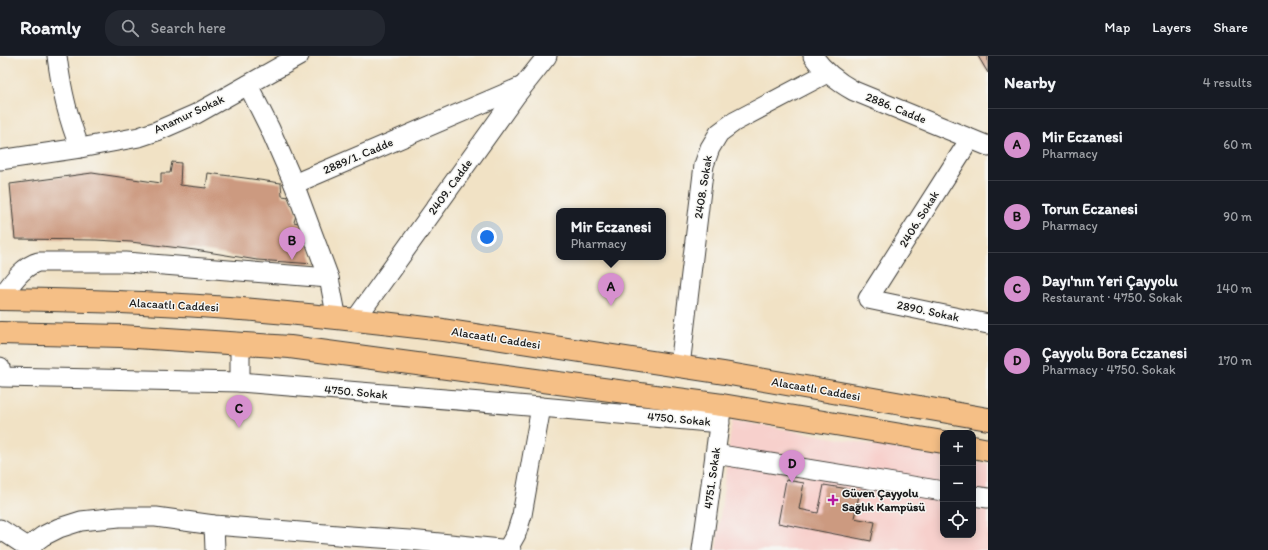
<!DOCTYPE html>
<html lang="en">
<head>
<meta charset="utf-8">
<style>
  :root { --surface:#171b24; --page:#242831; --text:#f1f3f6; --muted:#9ea1a6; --line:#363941; --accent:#d690ce }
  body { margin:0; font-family:Itim,sans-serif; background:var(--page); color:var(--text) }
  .controls { position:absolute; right:12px; bottom:12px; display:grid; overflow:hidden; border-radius:8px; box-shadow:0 2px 10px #0003 }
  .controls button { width:36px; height:36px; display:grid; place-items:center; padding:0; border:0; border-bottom:1px solid var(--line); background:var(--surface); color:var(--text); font:20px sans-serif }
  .you { position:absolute; left:487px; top:181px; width:14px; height:14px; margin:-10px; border:3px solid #fff; border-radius:50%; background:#1a73e8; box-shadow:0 0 0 6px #1a73e833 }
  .badge { display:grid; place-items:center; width:26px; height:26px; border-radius:50%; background:var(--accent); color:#111; font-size:13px; font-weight:700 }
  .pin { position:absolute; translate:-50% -33px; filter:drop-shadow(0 1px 2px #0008) }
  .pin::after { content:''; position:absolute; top:21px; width:14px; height:12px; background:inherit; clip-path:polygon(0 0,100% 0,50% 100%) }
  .popup { position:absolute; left:556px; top:152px; width:110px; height:52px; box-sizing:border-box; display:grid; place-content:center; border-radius:8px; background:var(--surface); filter:drop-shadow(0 1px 3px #0005); font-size:13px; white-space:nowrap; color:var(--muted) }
  .popup b { font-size:15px; color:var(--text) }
  .popup::after { content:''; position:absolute; left:50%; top:100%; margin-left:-8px; border:8px solid transparent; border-top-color:var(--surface) }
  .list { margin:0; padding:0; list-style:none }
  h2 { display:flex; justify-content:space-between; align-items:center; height:52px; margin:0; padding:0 16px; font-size:17px }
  h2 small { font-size:13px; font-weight:400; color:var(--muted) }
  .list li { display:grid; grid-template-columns:26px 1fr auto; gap:12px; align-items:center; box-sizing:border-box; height:72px; padding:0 16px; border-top:1px solid var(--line) }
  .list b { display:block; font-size:15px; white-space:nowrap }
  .list p { margin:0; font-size:13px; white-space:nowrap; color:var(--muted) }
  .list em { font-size:13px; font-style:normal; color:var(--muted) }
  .icon { flex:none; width:22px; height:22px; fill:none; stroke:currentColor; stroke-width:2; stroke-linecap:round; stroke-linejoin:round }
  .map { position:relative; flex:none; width:988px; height:494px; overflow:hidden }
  header { display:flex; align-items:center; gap:24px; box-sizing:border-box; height:56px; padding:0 20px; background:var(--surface); border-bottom:1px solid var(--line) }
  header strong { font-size:19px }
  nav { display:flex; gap:22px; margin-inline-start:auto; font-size:14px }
  .search { width:280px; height:36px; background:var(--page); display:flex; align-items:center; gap:10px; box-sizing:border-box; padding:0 14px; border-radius:16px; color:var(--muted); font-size:15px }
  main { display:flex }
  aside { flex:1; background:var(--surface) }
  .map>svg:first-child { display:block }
  .built { fill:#f7d0cc }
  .building { fill:#cc9a80 }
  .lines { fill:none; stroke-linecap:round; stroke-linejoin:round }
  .minor-casing { stroke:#3c3a35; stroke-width:21 }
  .major-casing { stroke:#3c3a35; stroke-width:24 }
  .minor { stroke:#fff; stroke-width:19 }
  .major { stroke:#f5bf86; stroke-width:22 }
  .poi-dot { fill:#b5179e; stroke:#f6f6f2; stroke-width:1.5 }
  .labels { text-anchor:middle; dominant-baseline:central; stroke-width:3; stroke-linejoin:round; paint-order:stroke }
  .street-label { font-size:12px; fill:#1c1c1c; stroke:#f6f6f2 }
  .poi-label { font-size:12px; font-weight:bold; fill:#1c1c1c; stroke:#f6f6f2; text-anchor:start }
</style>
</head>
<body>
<header>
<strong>Roamly</strong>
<div class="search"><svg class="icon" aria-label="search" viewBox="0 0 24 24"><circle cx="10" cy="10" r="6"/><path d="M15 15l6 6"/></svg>Search here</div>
<nav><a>Map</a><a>Layers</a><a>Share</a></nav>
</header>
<main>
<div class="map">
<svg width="988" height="494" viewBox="0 0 988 494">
  <rect width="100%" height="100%" fill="#f6f6f2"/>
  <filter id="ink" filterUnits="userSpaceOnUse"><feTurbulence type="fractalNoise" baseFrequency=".025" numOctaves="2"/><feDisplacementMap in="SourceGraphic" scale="8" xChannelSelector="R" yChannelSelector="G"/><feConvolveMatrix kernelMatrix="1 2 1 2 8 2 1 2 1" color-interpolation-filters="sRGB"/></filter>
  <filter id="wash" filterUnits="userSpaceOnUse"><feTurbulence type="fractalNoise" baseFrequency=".012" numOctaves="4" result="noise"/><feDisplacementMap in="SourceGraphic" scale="16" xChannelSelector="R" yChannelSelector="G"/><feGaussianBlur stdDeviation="0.9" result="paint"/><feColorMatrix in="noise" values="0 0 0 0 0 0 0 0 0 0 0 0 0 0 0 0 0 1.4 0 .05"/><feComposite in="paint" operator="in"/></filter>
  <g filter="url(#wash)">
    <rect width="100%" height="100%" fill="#f1e2c5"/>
    <polygon class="built" points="732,364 943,401 943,479 973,479 973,406 988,408 988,494 716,494"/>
    <g id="blocks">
      <g class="building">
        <polygon points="978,0 988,0 988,17"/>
        <polygon points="172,106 181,107 180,129 206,132 208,117 281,127 282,140 289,141 297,156 294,166 302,168 314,208 257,204 195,194 131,186 96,184 15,183 10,128 92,117 161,127 161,117 170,117"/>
        <polygon points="786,424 804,427 799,453 818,457 824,429 860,435 854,462 875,466 871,485 778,467"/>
      </g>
    </g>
  </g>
  <g filter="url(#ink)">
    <use href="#blocks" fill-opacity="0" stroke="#3c3a35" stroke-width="1"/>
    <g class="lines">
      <defs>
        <g id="minor">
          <path d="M57,0C61,32 68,63 80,92"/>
          <path d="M813,0C824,16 838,26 854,35L988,90"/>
          <polyline points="248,29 270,73 294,128 523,30"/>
          <polyline points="970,83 868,243 988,268"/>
          <polyline points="0,104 80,92 139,81 157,75 196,58 299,0"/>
          <polyline points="294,128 329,222 337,263"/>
          <path d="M0,242C11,229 21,211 38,206H126L329,222"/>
          <polyline points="355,264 517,38 547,0"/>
          <polyline points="240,288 240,326"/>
          <polyline points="680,310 704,109 710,92 719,77 734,66 827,17"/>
          <polyline points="0,311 2,321 240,326 541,351 720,367"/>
          <polyline points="715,398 943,435"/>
          <polyline points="973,440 988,442"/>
          <polyline points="214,469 215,494"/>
          <polyline points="0,473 32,494"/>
          <polyline points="28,491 43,480 59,472 81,465 119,461 156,461 214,469 350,480 409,484 511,494"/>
          <polyline points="507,494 516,478 522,459 541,351"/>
          <polyline points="702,494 721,355"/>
        </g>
        <g id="major">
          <path d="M0,243C72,244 143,246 214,251C290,256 368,265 443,274L724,317L988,363"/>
          <polyline points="0,277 121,280 290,291 722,349 943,386"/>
          <polyline points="973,391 988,394"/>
        </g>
      </defs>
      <use href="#minor" class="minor-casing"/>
      <use href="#major" class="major-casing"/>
      <use href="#minor" class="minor"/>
      <use href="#major" class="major"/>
    </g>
  </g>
  <path class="poi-dot" d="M831 438h4v4h4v4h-4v4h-4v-4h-4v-4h4z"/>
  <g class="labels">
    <g class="street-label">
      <text transform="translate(896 52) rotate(22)">2886. Cadde</text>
      <text transform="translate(189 58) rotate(-25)">Anamur Sokak</text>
      <text transform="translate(358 100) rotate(-23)">2889/1. Cadde</text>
      <text transform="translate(450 131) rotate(-54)">2409. Cadde</text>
      <text transform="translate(703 131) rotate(-81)">2408. Sokak</text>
      <text transform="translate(919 163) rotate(-58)">2406. Sokak</text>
      <text transform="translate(174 249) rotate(3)">Alacaatlı Caddesi</text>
      <text transform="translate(928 255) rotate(12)">2890. Sokak</text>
      <text transform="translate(496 282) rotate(9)">Alacaatlı Caddesi</text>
      <text transform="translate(816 333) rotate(10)">Alacaatlı Caddesi</text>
      <text transform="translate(356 336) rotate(5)">4750. Sokak</text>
      <text transform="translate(679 363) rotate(5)">4750. Sokak</text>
      <text transform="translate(712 422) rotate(-82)">4751. Sokak</text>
    </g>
    <g class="poi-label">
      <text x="842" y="437">Güven Çayyolu<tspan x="842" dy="14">Sağlık Kampüsü</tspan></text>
    </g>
  </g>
</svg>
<div class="controls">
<button>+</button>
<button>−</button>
<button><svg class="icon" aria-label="locate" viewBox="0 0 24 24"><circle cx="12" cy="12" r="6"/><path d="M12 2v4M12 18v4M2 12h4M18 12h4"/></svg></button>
</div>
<div class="you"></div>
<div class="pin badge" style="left:611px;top:250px">A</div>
<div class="popup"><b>Mir Eczanesi</b>Pharmacy</div>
<div class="pin badge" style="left:292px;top:204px">B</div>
<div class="pin badge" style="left:239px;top:372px">C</div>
<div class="pin badge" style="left:792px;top:427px">D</div>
</div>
<aside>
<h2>Nearby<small>4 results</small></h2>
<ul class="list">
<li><span class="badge">A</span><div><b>Mir Eczanesi</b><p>Pharmacy</p></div><em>60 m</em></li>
<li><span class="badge">B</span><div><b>Torun Eczanesi</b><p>Pharmacy</p></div><em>90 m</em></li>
<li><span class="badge">C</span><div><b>Dayı'nın Yeri Çayyolu</b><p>Restaurant · 4750. Sokak</p></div><em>140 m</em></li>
<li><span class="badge">D</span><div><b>Çayyolu Bora Eczanesi</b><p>Pharmacy · 4750. Sokak</p></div><em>170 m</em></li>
</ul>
</aside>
</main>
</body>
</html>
